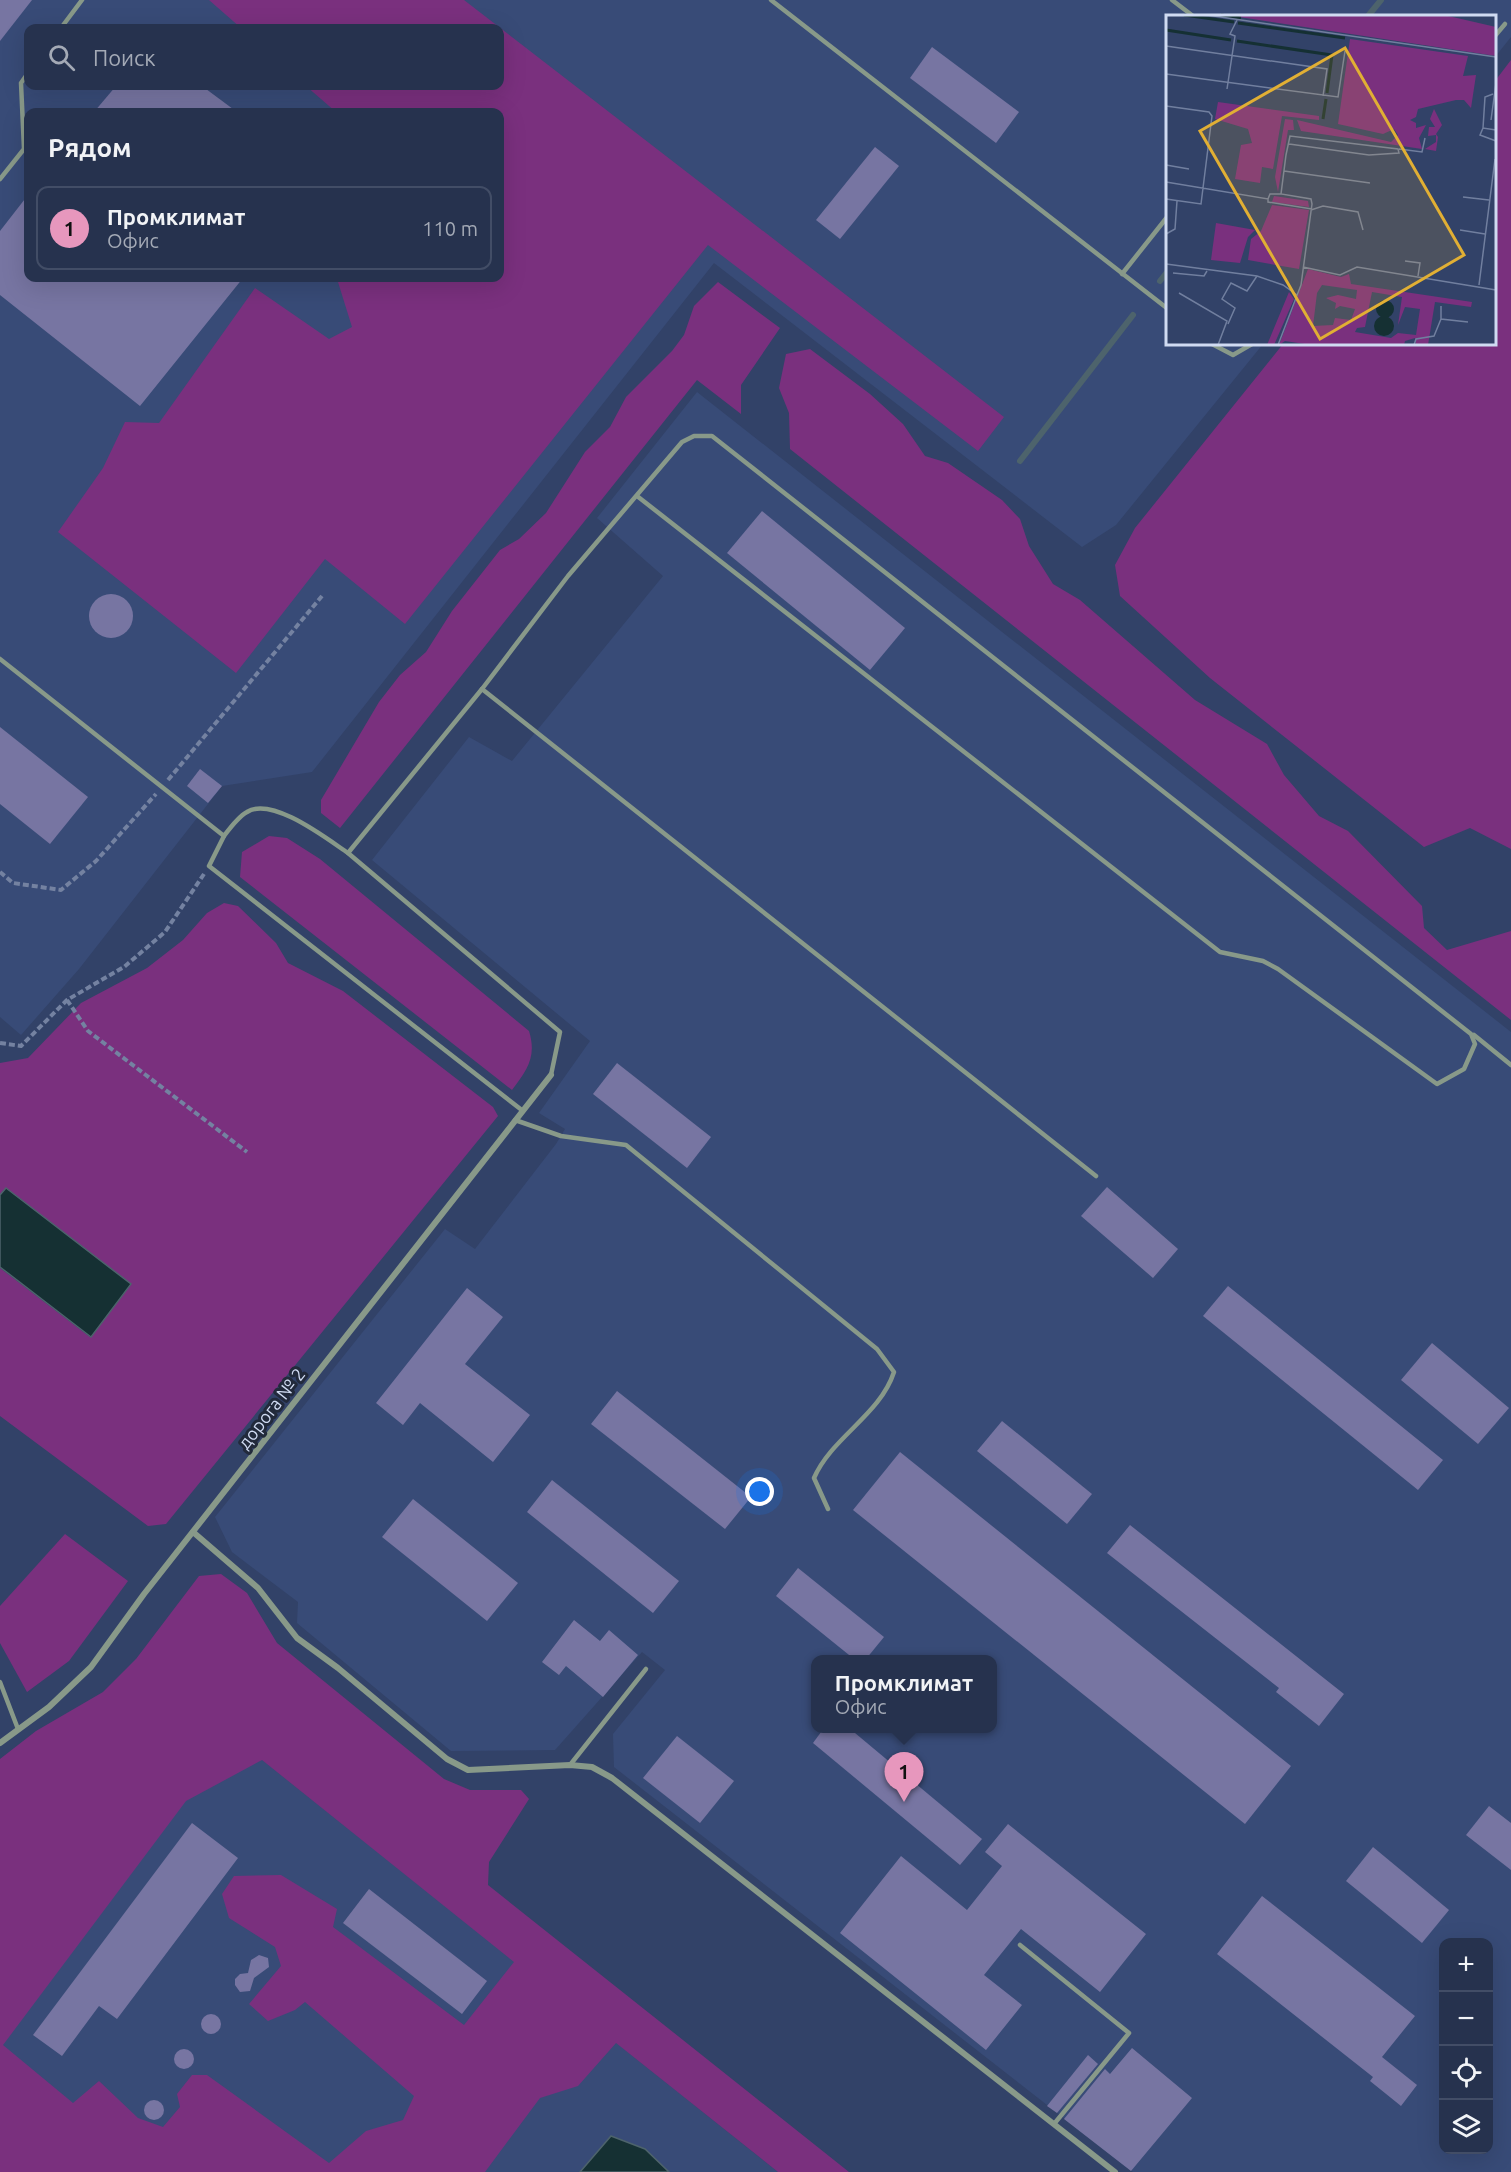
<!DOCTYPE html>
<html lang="ru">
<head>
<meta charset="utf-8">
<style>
  :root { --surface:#26324e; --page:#2e3a55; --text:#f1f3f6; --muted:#a4aab6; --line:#424d66; --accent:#e797bd }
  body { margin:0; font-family:Ubuntu,sans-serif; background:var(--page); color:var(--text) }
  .controls { position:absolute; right:18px; bottom:18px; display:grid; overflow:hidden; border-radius:12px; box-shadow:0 6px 24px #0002 }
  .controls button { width:54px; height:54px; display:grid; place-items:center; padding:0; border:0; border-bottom:2px solid var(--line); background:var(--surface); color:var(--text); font:30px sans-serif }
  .you { position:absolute; left:760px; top:1492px; width:21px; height:21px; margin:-15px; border:4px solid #fff; border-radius:50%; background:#1a73e8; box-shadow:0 0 0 9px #1a73e833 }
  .badge { display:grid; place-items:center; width:39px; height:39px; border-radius:50%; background:var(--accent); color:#111; font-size:20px; font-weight:700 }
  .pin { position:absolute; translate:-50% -50px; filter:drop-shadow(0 2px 3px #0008) }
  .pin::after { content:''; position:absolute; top:32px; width:21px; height:18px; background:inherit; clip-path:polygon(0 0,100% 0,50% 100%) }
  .popup { position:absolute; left:811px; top:1655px; width:186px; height:78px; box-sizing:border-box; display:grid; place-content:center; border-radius:12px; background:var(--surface); filter:drop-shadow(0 2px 4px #0005); font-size:20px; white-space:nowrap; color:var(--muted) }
  .popup b { font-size:22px; color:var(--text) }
  .popup::after { content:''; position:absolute; left:50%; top:100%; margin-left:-12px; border:12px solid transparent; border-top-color:var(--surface) }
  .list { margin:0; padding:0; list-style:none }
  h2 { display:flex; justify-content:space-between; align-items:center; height:78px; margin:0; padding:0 24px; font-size:26px }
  h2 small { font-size:20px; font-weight:400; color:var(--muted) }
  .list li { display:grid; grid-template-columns:39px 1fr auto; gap:18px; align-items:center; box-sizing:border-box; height:84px; margin:0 12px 12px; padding:0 12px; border:2px solid var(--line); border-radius:12px }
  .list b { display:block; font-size:22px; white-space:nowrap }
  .list p { margin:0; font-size:20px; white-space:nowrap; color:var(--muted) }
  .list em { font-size:20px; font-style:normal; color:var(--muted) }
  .icon { flex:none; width:33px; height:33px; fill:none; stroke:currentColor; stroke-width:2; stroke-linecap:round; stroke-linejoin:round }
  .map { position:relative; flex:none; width:1511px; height:2172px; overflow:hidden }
  .search { position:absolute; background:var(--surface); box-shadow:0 6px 24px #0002; left:24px; top:24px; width:480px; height:66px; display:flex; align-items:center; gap:15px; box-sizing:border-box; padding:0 21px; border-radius:12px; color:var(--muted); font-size:22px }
  .panel { position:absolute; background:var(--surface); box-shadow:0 6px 24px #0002; left:24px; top:108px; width:480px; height:174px; border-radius:12px }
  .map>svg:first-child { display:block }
  .built { fill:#384b77; fill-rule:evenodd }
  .green { fill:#7a307e; fill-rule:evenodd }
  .water { fill:#153033; stroke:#4d636c; stroke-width:1.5 }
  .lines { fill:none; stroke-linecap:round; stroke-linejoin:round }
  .stream { stroke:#4d636c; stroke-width:6 }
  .building { fill:#7775a2 }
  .path { stroke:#7482a1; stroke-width:4; stroke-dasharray:6 3; stroke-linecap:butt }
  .lane { stroke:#889989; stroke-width:4.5 }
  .street { stroke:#889989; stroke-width:6 }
  .labels { text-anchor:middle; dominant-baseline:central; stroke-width:6; stroke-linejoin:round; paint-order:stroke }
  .street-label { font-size:18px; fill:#d0dbf2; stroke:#222a3b }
  .inset-river { fill:none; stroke:#153033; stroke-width:3 }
  .inset-road { fill:none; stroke:#717f9f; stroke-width:1.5 }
  .view { fill:#e1af34; fill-opacity:0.15; stroke:#e1af34; stroke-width:3 }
  .inset-edge { fill:none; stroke:#d0dbf2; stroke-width:3 }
</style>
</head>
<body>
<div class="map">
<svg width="1511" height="2172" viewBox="0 0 1511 2172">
  <rect width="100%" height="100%" fill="#324268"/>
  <g class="built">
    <path d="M0,0H1511V37L1495,57L1494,16H1168V344H1263L1116,525L1082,547L714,263L312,772L222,786L79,969L21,1035L0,1017ZM28,28H500V86H28ZM28,112H500V278H28Z"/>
    <path d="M697,392L1511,1032V2172H1133L614,1767L613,1734L665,1670L642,1652L555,1750L451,1751L297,1623L298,1602L232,1552L215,1517L445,1229L475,1249L556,1144L565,1129L539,1113L590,1041L372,860L469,737L512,761L663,576L597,518ZM816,1660H992V1728H816ZM1444,1942H1488V2150H1444Z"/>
    <polygon points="136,1659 778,2172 0,2172 0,1806"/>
  </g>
  <g class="green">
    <polygon points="209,0 464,0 1004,417 978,451 708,245 405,624 325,559 236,673 58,532 103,468 125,422 159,423 255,288 329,339 352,327 338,282 341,278 500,278 500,112 336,112 306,86 500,86 500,28 241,28"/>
    <polygon points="1511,60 1511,849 1470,828 1424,847 1210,678 1120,596 1115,565 1135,528 1283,344 1494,344 1495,81"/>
    <polygon points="718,282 780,328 741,385 741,414 697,380 340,828 321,813 321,800 379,702 400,675 426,652 452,611 500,550 519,539 546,513 585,452 610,427 626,397 672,351 684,335 694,306"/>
    <polygon points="810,349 870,394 903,424 925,456 948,463 1002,500 1020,519 1029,546 1053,584 1080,600 1195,700 1267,744 1284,775 1319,816 1348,831 1422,906 1424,928 1447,950 1511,931 1511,1020 790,449 789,413 779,388 786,354"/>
    <path d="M269,836L287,838L320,859L529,1031C537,1057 527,1070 512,1090L240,877L242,852Z"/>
    <polygon points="224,903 238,906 276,943 288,963 343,991 493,1107 498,1116 166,1524 148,1526 0,1416 0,1268 90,1337 131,1284 6,1188 0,1195 0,1063 28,1058 81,1003 147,968 183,940 207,913"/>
    <polygon points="65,1534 128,1581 69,1661 27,1692 0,1643 0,1606"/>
    <path d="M221,1574L247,1593L277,1643L444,1779L470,1790H521L529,1799L489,1862L488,1885L849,2172H778L616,2043L578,2086L540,2098L485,2172H0V1759L36,1731L103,1692L136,1659L199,1576ZM262,1760L514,1962L464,2025L333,1927L337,1909L281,1875L234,1876L222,1894L229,1918L275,1947L281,1966L249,2004L268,2021L295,2010L305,2002L414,2096L403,2120L366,2131L329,2163L207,2075H192L177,2094L180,2107L163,2127L138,2118L99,2081L73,2103L3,2045L186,1801Z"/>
  </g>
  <g class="water">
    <polygon points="6,1188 131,1284 91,1337 0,1267 0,1195"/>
    <polygon points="611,2136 645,2149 669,2172 580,2172"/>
  </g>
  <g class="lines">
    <g class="stream">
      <polyline points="1368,16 1381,0"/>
      <polyline points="1160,281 1168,271"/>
      <polyline points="1020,461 1133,315"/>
    </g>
  </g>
  <g class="building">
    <polygon points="0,0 32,0 0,41"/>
    <polygon points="932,47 1019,112 996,143 910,78"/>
    <polygon points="116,86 202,86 237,112 94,112"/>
    <polygon points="875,147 899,166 840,239 816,220"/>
    <polygon points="28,195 28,278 243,278 140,406 0,295 0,231"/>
    <polygon points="762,511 905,628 870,670 727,553"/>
    <circle cx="111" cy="616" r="22"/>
    <polygon points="0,727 88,797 50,844 0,804"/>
    <polygon points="200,769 222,786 208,803 187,786"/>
    <polygon points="617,1063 711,1137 687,1168 593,1094"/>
    <polygon points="1107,1187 1178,1249 1153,1278 1081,1216"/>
    <polygon points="1228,1286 1443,1460 1418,1490 1203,1316"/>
    <polygon points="467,1288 503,1317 465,1364 530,1415 493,1462 420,1403 403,1425 376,1403"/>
    <polygon points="1432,1343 1509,1408 1478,1444 1401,1380"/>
    <polygon points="617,1391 751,1497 725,1529 591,1424"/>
    <polygon points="1002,1421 1092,1494 1067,1524 977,1451"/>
    <polygon points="900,1452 1291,1766 1245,1824 853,1510"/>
    <polygon points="552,1480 679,1581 653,1613 527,1512"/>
    <polygon points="413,1499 518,1583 487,1621 382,1537"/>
    <polygon points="1130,1525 1344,1694 1319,1726 1276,1692 1279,1688 1107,1553"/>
    <polygon points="798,1568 884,1637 866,1659 854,1659 776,1596"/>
    <polygon points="574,1620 600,1641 609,1630 638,1655 603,1697 566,1666 559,1675 542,1662"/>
    <polygon points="824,1728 849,1728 982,1839 960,1865 813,1743"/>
    <polygon points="677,1736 734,1781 700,1823 643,1778"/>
    <polygon points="1489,1806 1511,1823 1511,1870 1466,1835"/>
    <polygon points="192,1823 238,1858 117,2019 99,2006 62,2056 33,2035"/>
    <polygon points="1008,1824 1146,1934 1100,1992 1021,1929 984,1975 1022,2005 986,2050 840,1933 901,1856 967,1910 1002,1866 985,1852"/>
    <polygon points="1373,1847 1449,1910 1422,1943 1346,1881"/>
    <polygon points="369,1889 487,1981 462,2014 343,1923"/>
    <polygon points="1262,1896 1415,2016 1382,2057 1417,2085 1401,2106 1370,2081 1373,2077 1217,1954"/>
    <polygon points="259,1955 268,1958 269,1967 254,1978 250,1991 240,1992 235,1985 235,1979 240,1974 248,1973 251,1960"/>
    <circle cx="211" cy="2024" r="10"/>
    <polygon points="1132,2048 1192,2098 1131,2171 1064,2119 1105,2069 1110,2074"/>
    <circle cx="184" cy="2059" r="10"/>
    <polygon points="1088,2055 1098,2064 1057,2113 1047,2106"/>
    <circle cx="154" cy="2110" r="10"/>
  </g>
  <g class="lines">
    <g class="path">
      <polyline points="168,780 322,596"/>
      <polyline points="0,872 13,883 61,890 96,861 156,794"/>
      <polyline points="67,1000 88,1031 247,1152"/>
      <polyline points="0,1043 21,1046 67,1000 124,967 165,932 204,874"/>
    </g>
    <g class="lane">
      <polyline points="771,0 1168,309"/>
      <polyline points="1172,0 1193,16"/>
      <polyline points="61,28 82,0"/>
      <polyline points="1494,37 1505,24"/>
      <polyline points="0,179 24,149 21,83 28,73"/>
      <polyline points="1122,274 1168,216"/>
      <polyline points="1212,344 1233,355 1252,344"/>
      <path d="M0,659L224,836C230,828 238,817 247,812C272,796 327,839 348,853"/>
      <polyline points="482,689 1096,1176"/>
      <polyline points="224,836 209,866 523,1111"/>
      <polyline points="1474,1035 1511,1065"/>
      <polyline points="551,1075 560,1032 348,853 482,689 568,576 682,442 694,436 712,436 1471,1034 1475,1044 1464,1069 1437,1084 1278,969 1263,961 1220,952 637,496"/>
      <path d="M515,1120L561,1136L626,1145L877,1349L894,1372C880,1415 832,1437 814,1478L828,1509"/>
      <polyline points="0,1682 18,1729"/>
      <polyline points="570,1765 646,1669"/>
      <polyline points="1020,1945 1129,2033 1054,2124"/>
    </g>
    <g class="street">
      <polyline points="193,1532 258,1588 297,1638 338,1668 447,1759 468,1770 570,1765 592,1767 612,1778 1115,2172"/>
      <polyline points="0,1743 49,1707 91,1667 144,1594 551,1075"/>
    </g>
  </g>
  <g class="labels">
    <g class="street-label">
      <text transform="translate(271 1408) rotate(-52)">дорога № 2</text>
    </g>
  </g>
  <g transform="translate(1166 15)">
    <rect width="330" height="330" fill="#324268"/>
    <path d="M60,0H278L330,12V41ZM184,24L302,41L297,61L310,60L305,93L298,85H290L252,94L250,102L244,105L250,108V113L260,110L253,123L256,134L135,116L131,105L225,127L232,120L228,114L217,119L172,109ZM52,87L153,101V105L116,101L107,154L96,152L94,168L69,164L75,130L86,128L82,114L49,104ZM268,94L276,110L270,119L272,122L270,136L259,134L270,127V120L262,121L263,112H269L264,104ZM119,104L127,105L128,115H122L112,177L109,162ZM108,181L142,186L143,192L106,187ZM106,190L143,195L133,254L82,245L85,224L95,216ZM50,208L89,215L82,222L74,248L45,245ZM142,254L175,262L183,259L185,269L306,287L305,292L269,287L262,330H250L249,323L239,326L238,330H145L119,326L113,330ZM156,270L191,275L190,284L172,280L160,283L170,288L169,294L174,291L189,294L185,305L169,303L167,310L147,311L151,278ZM206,277L236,282L232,310L239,292L254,294L250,320L232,318L225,323L189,317L191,313L199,312ZM123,277L128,284L108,330H101Z" fill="#7a307e" fill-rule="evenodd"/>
    <path d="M210 294a9 9 0 1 1 18 0a9 9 0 1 1-18 0ZM208 311a10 10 0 1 1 20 0a10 10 0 1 1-20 0Z" fill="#153033"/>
    <path class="inset-river" d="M18,0L68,7M55,0L75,3M72,8L179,23M0,15L65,25M71,26L166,40L161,78M157,104L160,84"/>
    <path class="inset-road" d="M41,0L330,42M0,31L161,54L157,81M0,59L172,82L179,36M61,74L69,21L64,19L71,5M0,91L43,97L46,101L35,189L0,184M325,105L330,68M317,113L319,82L327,79M330,115L317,113L314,120L330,126M233,134L256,137L259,123M0,150L23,154M118,156L204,168M0,167L102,184L104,179H115M297,182L323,185M102,184V187L146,194M145,195L157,191L192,197L197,215M294,215L319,219M0,219L9,214L11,186M239,246L254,248L252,261M0,249L91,261L117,270L131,280M137,252L174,260L191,252L330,275M7,258L38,261L41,256M313,270L329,144M13,278L61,306L52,330M275,291V304L302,307M62,309L69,293L56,284L65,268L81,276L91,261M112,330L135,270L146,189L145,184L115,179L120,140L124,121L232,134L233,138L203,140L123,129M248,330L250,324L268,321L275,304"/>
    <path class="view" d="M179,33L298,240L154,324L34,116Z"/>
    <rect width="330" height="330" class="inset-edge"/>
  </g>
</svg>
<div class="controls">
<button>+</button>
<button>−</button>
<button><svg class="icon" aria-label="locate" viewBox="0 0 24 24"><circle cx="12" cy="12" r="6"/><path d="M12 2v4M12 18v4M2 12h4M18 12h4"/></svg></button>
<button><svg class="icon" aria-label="layers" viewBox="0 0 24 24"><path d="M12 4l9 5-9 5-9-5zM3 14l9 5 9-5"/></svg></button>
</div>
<div class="you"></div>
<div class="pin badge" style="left:904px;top:1802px">1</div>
<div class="popup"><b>Промклимат</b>Офис</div>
<div class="search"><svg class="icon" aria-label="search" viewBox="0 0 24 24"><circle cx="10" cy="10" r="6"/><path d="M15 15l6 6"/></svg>Поиск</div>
<section class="panel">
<h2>Рядом<small></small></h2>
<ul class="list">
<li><span class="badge">1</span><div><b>Промклимат</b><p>Офис</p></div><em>110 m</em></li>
</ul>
</section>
</div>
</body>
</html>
